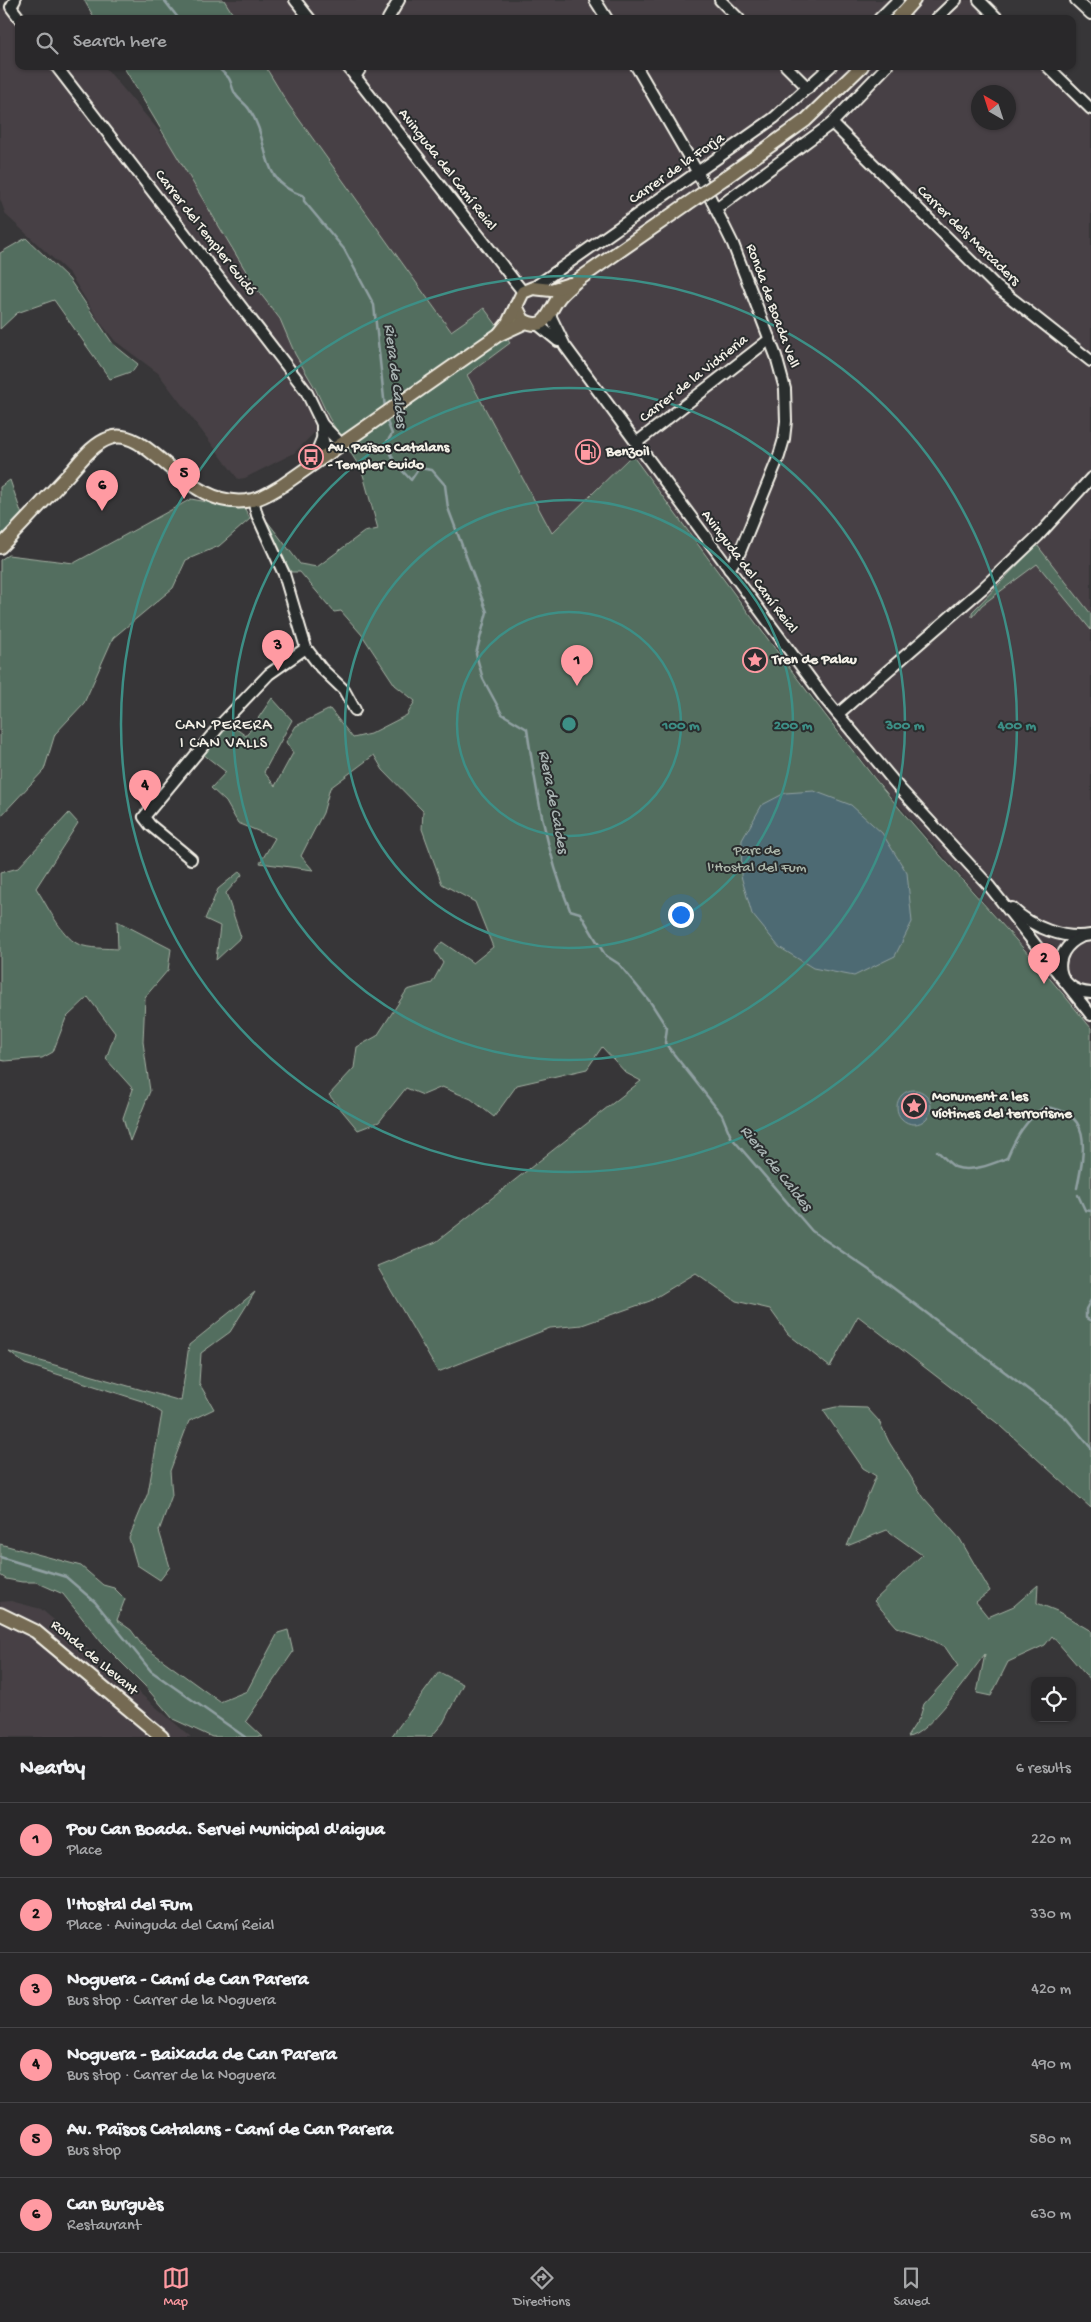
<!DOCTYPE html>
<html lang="en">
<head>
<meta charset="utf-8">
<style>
  :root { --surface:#29282a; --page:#313032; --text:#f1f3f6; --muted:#a5a6a8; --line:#454447; --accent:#ff9aa2 }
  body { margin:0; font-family:"Gochi Hand",sans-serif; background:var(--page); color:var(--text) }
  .controls { position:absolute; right:15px; bottom:15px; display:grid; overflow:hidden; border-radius:10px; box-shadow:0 1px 4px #0004 }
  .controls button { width:45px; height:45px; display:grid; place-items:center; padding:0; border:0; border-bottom:1px solid var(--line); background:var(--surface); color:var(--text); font:25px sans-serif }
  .compass { position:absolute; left:971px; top:85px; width:45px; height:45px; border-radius:50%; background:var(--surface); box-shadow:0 1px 4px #0004; rotate:321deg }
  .you { position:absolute; left:680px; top:914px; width:18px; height:18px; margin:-12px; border:4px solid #fff; border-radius:50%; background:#1a73e8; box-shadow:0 0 0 8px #1a73e833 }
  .badge { display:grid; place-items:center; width:32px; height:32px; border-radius:50%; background:var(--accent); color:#111; font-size:16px; font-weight:700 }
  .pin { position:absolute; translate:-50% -41px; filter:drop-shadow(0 1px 2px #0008) }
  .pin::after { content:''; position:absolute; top:26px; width:18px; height:15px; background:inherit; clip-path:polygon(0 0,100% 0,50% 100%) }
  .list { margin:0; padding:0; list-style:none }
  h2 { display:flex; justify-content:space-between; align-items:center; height:65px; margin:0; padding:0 20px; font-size:21px }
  h2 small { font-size:16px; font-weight:400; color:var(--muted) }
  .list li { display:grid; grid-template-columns:32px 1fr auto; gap:15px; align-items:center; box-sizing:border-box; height:75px; padding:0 20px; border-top:1px solid var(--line) }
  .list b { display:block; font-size:19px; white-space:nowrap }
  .list p { margin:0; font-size:16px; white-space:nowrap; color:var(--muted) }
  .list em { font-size:16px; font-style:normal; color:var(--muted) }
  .icon { flex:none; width:28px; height:28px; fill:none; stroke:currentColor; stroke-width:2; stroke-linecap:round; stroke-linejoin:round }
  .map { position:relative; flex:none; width:1091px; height:1737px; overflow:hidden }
  .search { position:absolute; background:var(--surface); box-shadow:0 1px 4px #0004; left:15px; right:15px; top:15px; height:55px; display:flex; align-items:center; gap:12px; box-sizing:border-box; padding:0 18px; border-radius:10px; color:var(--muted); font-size:19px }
  .sheet { height:515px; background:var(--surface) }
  nav { display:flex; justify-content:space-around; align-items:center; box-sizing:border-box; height:70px; border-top:1px solid var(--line); background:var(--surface); font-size:14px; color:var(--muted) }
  nav a { display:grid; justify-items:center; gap:2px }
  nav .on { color:var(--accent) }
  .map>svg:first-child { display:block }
  .built { fill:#474145; fill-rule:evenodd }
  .green { fill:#536e5e; stroke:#a4b0a3 }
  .water { fill:#4e6a73; stroke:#90a0a2 }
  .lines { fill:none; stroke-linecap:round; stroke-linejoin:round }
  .stream { stroke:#90a0a2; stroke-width:2.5 }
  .minor-casing { stroke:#f4f1e8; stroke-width:14 }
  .major-casing { stroke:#f4f1e8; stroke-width:16 }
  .minor { stroke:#2a2d2e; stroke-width:10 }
  .major { stroke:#746b52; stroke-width:12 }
  .major-bridge-casing { stroke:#f4f1e8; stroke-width:16; stroke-linecap:butt }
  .major-bridge { stroke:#746b52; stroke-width:12 }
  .ring { fill:none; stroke:#3d8f86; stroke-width:2.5 }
  .labels { text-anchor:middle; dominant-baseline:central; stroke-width:4; stroke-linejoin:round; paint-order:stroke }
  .street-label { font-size:15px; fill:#f4f1e8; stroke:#2a2d2e }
  .poi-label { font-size:15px; font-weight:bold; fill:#f4f1e8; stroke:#2a2d2e; text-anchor:start }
  .park-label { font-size:15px; fill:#acb6aa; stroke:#2a2d2e }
  .water-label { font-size:16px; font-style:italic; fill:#a9b4b3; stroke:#2a2d2e }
  .neighbourhood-label { font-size:16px; letter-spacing:1px; fill:#f4f1e8; stroke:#2a2d2e }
  .centre { fill:#3d8f86; stroke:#2a2d2e; stroke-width:2.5 }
  .ring-label { font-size:15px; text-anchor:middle; font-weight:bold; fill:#3d8f86; stroke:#2a2d2e; stroke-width:4; stroke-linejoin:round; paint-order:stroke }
</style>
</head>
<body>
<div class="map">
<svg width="1091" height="1737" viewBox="0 0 1091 1737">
  <rect width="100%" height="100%" fill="#373638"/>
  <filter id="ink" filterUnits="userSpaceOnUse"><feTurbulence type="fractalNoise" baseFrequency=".02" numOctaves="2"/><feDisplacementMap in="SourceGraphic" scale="10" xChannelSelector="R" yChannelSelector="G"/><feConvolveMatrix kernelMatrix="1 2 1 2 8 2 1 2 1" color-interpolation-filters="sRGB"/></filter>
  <g filter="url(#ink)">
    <g class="built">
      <polygon points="224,0 990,0 1009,19 236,19"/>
      <polygon points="0,8 56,19 19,19 19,66 104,66 170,144 256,288 280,319 295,354 315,388 329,418 294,453 245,478 238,479 158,373 115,341 99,321 70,274 6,215 0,199"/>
      <path d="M265,66H1056L1091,99V1028L1059,988L877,780L631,455L552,534L467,375L509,343L451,331L288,104ZM978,92H1008V122H978Z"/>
      <polygon points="11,1601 41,1609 191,1737 0,1737 0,1602"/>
    </g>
    <g class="green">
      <polygon points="84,0 224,0 236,19 95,19"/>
      <path d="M123,66H265L288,104L451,331L484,308L510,343L467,375L552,533L632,455C712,563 791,673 875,779C944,864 1022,942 1091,1028V1508L1001,1426L858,1316L830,1367L788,1334L770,1309L736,1301L696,1273L650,1301L582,1325L550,1328L438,1372L377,1266L436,1242L641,1081L626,1073L602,1047L587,1069L517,1085L494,1117L471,1099L442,1087L423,1095L406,1088L379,1122L358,1130L329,1095L354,1068L357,1047L377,1036L407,990L432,983L443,963L435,951L442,942L473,963L493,947L475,902L442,884L422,829L423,811L383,770L374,755L330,788L323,813L301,856L313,870L260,863L275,838L238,823L226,802L211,788L226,772L203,754L228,723L246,736L272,698L292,720L264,772L275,786L293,753L286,742L296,726L330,709L353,738L370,734L407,715L415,701L395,685L362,635L341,611L334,612L300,572H291L270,535L267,521L300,564L317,567L364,532L378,529L362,471L329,418L315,388L295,354L280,319L256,288Z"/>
      <polygon points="26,238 69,279 113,344 138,364 133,371 110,379 54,300 17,313 0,329 0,253"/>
      <polygon points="10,480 22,515 0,538 0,487"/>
      <polygon points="191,499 245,509 250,519 219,546 186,560 173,588 113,638 84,703 55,734 44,770 0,817 0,560 8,555 74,563"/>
      <polygon points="1037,545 1091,614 1091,630 1037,564 982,605 972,617 972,612"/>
      <path d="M69,813L78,823L36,888C46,903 61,936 78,944C89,949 106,948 118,949L117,921L171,949L168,970L145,997L143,1042L150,1091L130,1141L123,1118L133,1089L106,1059L115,1033L88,997L66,1018L53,1052L42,1058L5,1061L0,1060V873L18,868Z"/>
      <polygon points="240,871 242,875 226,893 241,937 216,960 220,926 205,919 218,889"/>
      <polygon points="255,1292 230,1332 201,1353 199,1383 214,1409 189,1421 170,1471 172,1495 159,1531 170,1567 160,1580 137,1565 129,1538 148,1493 162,1413 145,1402 25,1364 9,1352 181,1401 189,1345"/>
      <path d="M836,1407L867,1408L879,1421L889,1442L924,1498L960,1539L990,1591L976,1602L988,1617L1014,1606L1038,1585L1037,1603L1057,1611L1091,1631V1681L1052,1636L1045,1645L1008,1662L991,1696L977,1693L985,1654C971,1672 927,1737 907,1737L920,1717L924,1704L958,1666L945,1647L925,1636L897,1627L874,1601L922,1555L887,1530L847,1546L876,1476L863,1468L823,1410Z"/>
      <polygon points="0,1544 81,1566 103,1585 114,1588 125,1599 117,1620 131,1630 142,1645 220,1702 247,1691 278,1633 288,1630 293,1652 246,1721 263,1737 212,1737 173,1719 145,1686 102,1643 63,1594 36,1582 22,1582 6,1579 0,1575"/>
      <polygon points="439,1672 463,1684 443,1723 431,1737 391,1737"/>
    </g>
    <g class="water">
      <polygon points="814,791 851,805 882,833 907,873 912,922 895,956 854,976 813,968 779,947 752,914 741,876 742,840 762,805 785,793"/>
      <circle cx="914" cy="1107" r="17"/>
    </g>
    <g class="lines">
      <g class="stream">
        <polyline points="164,0 179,19"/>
        <path d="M218,66C221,72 224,73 228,77C232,82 232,90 236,95C239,100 246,104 249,109C272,142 256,181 304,196V201L344,249L374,305L385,408"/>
        <path d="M386,419L392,434L387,442L394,462L411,480L419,468L432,470L445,485L448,508L487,612L476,654L483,679L502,714L527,729C536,790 546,852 570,910L580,913L605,955L619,964L651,1003L667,1028L665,1043L722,1115L731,1137L812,1231L872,1272L1066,1418L1091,1448"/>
        <path d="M937,1151C942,1155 949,1164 955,1167C971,1173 992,1164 1007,1158C1016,1137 1025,1121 1044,1107C1091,1111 1086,1146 1077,1188"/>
        <polyline points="1078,1195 1085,1210 1091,1211"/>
        <polyline points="1091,1300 1086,1309 1086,1318 1091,1321"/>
        <polyline points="0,1557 66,1577 95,1602 151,1671 245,1737"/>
      </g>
      <defs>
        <g id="minor">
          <polyline points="15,0 11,7 20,19"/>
          <polyline points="295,0 310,19"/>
          <polyline points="595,0 607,19"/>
          <polyline points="720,0 739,19"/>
          <polyline points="979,0 998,19"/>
          <polyline points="1076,0 1091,14"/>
          <polyline points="388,19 399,0"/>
          <polyline points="879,19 898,0"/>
          <polyline points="936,19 956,0"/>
          <polyline points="56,66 306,391 322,424 342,445"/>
          <polyline points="347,66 523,292"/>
          <polyline points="636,66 698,173 733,244 776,356 785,389 786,421 784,439 779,456 739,554 729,569"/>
          <polyline points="786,66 808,88"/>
          <polyline points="1047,66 1091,109"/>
          <polyline points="355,77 362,66"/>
          <polyline points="832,123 997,287 1091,361"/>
          <polyline points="716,209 832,123 887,66"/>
          <polyline points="533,288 774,118 831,66"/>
          <polyline points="550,315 565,346 826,700 901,790 990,887 1091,1015"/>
          <polyline points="536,323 558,341"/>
          <path d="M322,424C322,434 321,446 331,452"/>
          <polyline points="636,443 770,339"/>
          <polyline points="311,466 322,439"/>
          <polyline points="253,500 257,515 284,574 306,648 321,668 344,690 355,710"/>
          <polyline points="838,714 982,589 1038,536 1091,478"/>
          <polyline points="191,859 150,825 144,817 223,722 269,674 306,648"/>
          <path d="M1012,908C1032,927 1063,940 1091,935"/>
          <path d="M1081,937C1049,952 1055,991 1091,993"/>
        </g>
        <g id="major">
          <polyline points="897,19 914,0"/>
          <polyline points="725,178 806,120 862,66"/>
          <path d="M516,306L523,320C546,333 548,312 558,299C562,293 569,288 575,282L687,204"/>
          <polyline points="500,333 508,323 523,292 533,288 551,290 570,284"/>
          <path d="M0,547C23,524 45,499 68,475C80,462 92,444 110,438C149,424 188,514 252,500C263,498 273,491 283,485L498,335L526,322"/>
          <polyline points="0,1614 35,1631 162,1737"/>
        </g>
      </defs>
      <use href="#minor" class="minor-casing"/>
      <use href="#major" class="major-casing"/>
      <use href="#minor" class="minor"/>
      <use href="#major" class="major"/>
      <defs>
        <polyline id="major-bridge" points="687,204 725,178"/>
      </defs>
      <use href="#major-bridge" class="major-bridge-casing"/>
      <use href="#major-bridge" class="major-bridge"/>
    </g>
  </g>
  <g class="ring">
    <circle cx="569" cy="724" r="112"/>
    <circle cx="569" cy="724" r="224"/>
    <circle cx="569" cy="724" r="336"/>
    <circle cx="569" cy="724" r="448"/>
  </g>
  <defs>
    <symbol id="fuel-ring" viewBox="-11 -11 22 22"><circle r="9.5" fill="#2a2d2e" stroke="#ff9aa2" stroke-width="1.5"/><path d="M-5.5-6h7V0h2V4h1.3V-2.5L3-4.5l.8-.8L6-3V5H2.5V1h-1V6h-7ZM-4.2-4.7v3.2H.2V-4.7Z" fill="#ff9aa2"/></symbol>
    <symbol id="bus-ring" viewBox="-11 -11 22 22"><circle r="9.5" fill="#2a2d2e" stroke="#ff9aa2" stroke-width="1.5"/><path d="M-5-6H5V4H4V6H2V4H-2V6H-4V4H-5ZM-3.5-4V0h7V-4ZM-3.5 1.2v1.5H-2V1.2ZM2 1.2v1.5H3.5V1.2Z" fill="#ff9aa2"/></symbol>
    <symbol id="sight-ring" viewBox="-11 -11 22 22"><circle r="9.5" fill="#2a2d2e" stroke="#ff9aa2" stroke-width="1.5"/><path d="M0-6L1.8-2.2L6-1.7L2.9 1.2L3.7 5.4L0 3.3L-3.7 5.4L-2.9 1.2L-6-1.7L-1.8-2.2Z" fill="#ff9aa2"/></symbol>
  </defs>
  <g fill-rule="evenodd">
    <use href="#fuel-ring" x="574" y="438" width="28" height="28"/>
    <use href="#bus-ring" x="297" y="443" width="28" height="28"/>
    <use href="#sight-ring" x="741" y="646" width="28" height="28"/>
    <use href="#sight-ring" x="900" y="1092" width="28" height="28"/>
  </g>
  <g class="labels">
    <g class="street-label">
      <text transform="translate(677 169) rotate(-35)">Carrer de la Forja</text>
      <text transform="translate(447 170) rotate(52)">Avinguda del Camí Reial</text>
      <text transform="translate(205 233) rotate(52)">Carrer del Templer Guidó</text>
      <text transform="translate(968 236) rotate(44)">Carrer dels Mercaders</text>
      <text transform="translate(772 306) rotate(70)">Ronda de Boada Vell</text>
      <text transform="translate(694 379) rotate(-38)">Carrer de la Vidrieria</text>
      <text transform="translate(749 572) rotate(53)">Avinguda del Camí Reial</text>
      <text transform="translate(94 1658) rotate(40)">Ronda de Llevant</text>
    </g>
    <g class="poi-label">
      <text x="328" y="448">Av. Països Catalans<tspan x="328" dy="17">- Templer Guido</tspan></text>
      <text x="606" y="452">Benzoil</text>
      <text x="772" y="660">Tren de Palau</text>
      <text x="932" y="1097">Monument a les<tspan x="932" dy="17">víctimes del terrorisme</tspan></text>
    </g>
    <g class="park-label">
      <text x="757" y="851">Parc de<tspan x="757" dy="17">l'Hostal del Fum</tspan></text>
    </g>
    <g class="water-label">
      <text transform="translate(394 376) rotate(83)">Riera de Caldes</text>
      <text transform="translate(552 802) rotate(79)">Riera de Caldes</text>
      <text transform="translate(775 1169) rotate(51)">Riera de Caldes</text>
    </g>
    <g class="neighbourhood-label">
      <text x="224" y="726">CAN PERERA<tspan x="224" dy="18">I CAN VALLS</tspan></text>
    </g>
  </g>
  <circle cx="569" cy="724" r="8" class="centre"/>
  <g class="ring-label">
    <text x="681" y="729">100 m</text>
    <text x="793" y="729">200 m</text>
    <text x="905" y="729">300 m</text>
    <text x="1017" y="729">400 m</text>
  </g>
</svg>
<div class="controls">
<button><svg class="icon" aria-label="locate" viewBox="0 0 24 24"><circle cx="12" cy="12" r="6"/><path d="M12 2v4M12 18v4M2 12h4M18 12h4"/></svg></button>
</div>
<svg class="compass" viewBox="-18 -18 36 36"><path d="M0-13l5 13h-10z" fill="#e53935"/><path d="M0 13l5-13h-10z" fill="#a5a6a8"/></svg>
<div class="you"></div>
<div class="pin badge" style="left:577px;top:686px">1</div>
<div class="pin badge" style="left:1044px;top:984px">2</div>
<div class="pin badge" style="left:278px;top:671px">3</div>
<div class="pin badge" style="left:145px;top:811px">4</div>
<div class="pin badge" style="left:184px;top:499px">5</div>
<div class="pin badge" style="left:102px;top:511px">6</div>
<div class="search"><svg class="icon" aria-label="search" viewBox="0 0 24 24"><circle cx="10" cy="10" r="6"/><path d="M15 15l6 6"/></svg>Search here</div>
</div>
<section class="sheet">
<h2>Nearby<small>6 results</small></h2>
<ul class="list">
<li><span class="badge">1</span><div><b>Pou Can Boada. Servei Municipal d'aigua</b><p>Place</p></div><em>220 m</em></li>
<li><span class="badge">2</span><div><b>l'Hostal del Fum</b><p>Place · Avinguda del Camí Reial</p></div><em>330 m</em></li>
<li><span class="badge">3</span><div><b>Noguera - Camí de Can Parera</b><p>Bus stop · Carrer de la Noguera</p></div><em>420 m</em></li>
<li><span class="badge">4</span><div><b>Noguera - Baixada de Can Parera</b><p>Bus stop · Carrer de la Noguera</p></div><em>490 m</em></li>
<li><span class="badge">5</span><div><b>Av. Països Catalans - Camí de Can Parera</b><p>Bus stop</p></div><em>580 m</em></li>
<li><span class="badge">6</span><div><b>Can Burguès</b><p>Restaurant</p></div><em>630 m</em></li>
</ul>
</section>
<nav>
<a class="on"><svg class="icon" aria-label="map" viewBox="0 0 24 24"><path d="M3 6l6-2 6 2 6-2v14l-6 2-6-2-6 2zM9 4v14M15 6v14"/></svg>Map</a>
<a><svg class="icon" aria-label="directions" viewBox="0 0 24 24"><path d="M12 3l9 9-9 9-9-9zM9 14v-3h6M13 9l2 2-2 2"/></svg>Directions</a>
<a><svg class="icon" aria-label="saved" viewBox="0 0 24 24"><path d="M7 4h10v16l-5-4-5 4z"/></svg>Saved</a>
</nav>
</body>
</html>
